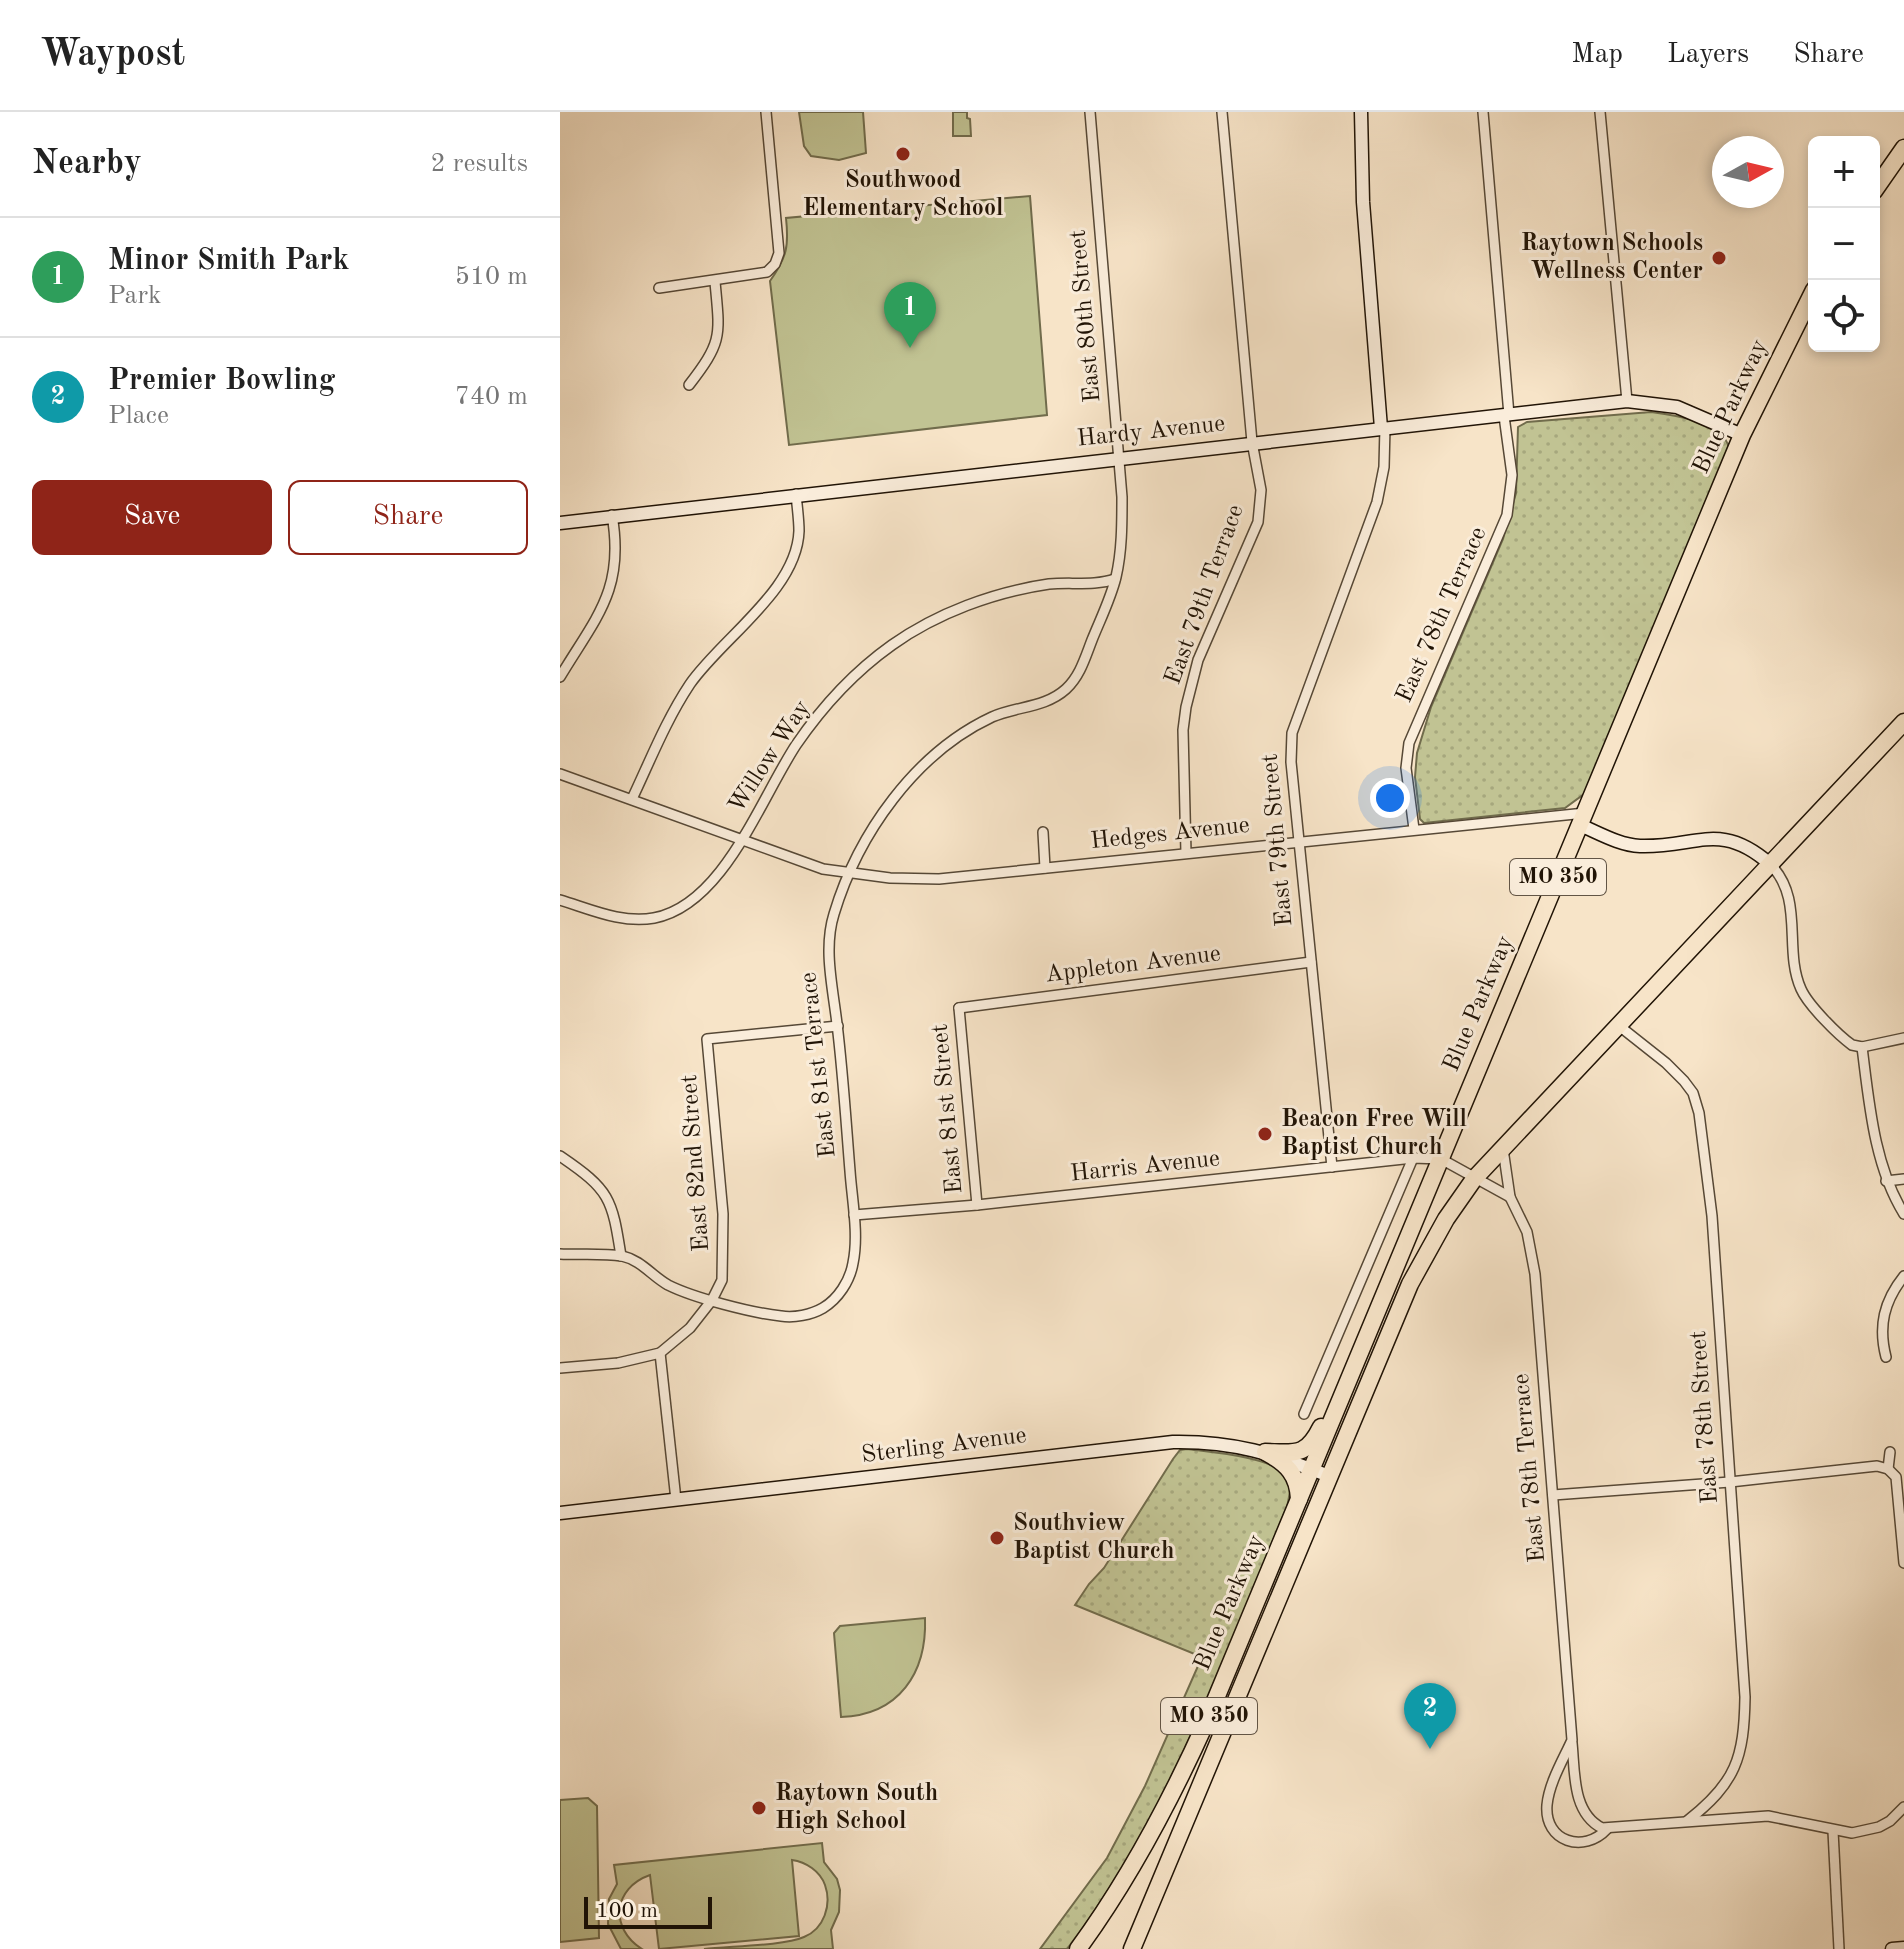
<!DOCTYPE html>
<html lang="en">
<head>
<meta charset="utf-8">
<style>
  :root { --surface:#fff; --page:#f2f2f2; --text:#222; --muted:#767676; --line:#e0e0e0; --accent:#8f2418 }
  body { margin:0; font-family:"Old Standard TT",serif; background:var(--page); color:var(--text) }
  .controls { position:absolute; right:24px; top:24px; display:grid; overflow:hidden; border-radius:12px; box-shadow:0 4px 12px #0003 }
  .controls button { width:72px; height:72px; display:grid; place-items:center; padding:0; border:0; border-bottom:2px solid var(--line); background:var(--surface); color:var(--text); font:40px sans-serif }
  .compass { position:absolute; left:1152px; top:24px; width:72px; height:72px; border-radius:50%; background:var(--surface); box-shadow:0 4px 12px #0003; rotate:82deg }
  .scale { position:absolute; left:24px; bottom:20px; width:128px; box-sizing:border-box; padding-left:8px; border:4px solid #211406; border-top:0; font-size:22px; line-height:28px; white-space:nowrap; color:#211406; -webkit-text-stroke:6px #faeddb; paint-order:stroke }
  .you { position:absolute; left:830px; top:686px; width:28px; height:28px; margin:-20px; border:6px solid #fff; border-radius:50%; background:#1a73e8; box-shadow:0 0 0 12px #1a73e833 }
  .badge { display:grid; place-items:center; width:52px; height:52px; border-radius:50%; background:var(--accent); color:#fff; font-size:26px; font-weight:700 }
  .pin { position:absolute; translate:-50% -66px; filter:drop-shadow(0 2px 4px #0008) }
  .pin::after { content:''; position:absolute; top:42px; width:28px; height:24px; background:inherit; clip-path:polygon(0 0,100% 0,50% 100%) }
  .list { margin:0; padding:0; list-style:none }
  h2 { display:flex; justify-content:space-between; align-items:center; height:104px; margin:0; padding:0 32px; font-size:34px }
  h2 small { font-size:26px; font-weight:400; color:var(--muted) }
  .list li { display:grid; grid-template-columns:52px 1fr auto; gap:24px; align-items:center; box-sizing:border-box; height:120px; padding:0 32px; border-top:2px solid var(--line) }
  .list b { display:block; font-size:30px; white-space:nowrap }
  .list p { margin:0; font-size:26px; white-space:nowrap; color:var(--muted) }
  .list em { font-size:26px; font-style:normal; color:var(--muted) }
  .actions { display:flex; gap:16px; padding:24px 32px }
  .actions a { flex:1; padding:18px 0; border:2px solid var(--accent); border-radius:12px; text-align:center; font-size:28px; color:var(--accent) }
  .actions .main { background:var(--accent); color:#fff }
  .icon { flex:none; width:44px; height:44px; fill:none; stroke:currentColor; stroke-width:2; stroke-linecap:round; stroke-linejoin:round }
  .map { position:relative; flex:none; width:1344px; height:1837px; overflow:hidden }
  header { display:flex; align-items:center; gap:48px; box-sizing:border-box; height:112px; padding:0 40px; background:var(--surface); border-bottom:2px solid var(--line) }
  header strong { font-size:38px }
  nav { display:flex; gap:44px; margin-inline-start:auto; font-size:28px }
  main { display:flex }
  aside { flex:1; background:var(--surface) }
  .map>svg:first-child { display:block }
  .grass { fill:url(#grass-dots); stroke:#716c4c; stroke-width:2 }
  .park { fill:#c1c393; stroke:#716c4c; stroke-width:2 }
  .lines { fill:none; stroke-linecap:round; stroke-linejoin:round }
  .street-casing { stroke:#564836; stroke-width:12 }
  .secondary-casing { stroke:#211406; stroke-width:15 }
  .highway-casing { stroke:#211406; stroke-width:19 }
  .street { stroke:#faeddb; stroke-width:9 }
  .secondary { stroke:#faeddb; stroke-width:12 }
  .highway { stroke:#f7e4c8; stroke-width:16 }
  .poi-dot { fill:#8f2418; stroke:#faeddb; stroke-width:3 }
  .labels { text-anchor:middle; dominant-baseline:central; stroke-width:6; stroke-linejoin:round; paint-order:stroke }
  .shield { fill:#faeddb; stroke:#625546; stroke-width:2 }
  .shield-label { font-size:22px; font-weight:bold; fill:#211406 }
  .poi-label { font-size:24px; font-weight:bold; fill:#211406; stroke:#faeddb; text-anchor:start }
  .street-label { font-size:24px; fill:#211406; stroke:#faeddb }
</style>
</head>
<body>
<header>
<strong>Waypost</strong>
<nav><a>Map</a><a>Layers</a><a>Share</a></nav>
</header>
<main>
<aside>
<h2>Nearby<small>2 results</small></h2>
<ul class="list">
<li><span class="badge" style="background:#2e9e5b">1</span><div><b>Minor Smith Park</b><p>Park</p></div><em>510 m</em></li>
<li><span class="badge" style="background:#0f9aa8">2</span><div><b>Premier Bowling</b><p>Place</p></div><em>740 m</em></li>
</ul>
<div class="actions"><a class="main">Save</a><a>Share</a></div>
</aside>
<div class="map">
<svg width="1344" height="1837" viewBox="0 0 1344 1837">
  <defs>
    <pattern id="grass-dots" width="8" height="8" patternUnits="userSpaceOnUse" patternTransform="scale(2)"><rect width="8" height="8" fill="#c1c393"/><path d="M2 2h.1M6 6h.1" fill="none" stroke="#a6a77d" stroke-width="1.8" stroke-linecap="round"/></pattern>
  </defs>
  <rect width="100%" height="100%" fill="#f7e4c8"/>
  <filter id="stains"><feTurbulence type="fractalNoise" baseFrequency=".0025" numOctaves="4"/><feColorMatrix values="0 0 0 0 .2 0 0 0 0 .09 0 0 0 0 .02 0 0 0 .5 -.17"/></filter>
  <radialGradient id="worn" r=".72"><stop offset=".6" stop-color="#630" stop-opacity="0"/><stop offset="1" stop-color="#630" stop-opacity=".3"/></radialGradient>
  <g class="grass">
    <path d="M1091,300C1113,303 1163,309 1169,336L1024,682L1005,696L864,711L860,707L855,665L857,641L871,595L943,427L956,381L958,315L967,310Z"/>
    <path d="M627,1337C649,1340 713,1345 726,1363C733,1373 729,1384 727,1395C663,1546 608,1706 507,1837H480L547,1746L585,1674L642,1545L515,1493L529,1472L544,1456L613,1347L620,1338Z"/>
  </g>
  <g class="park">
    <polygon points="239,0 303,0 306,41 279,48 251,44 244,34"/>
    <polygon points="393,0 407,0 407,6 410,7 411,24 393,24"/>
    <path d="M470,84L487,303L229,333L210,169C227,145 229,134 226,106Z"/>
    <path d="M365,1506C367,1561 339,1603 281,1605L274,1521L280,1514Z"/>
    <polygon points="28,1686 37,1694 39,1826 0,1830 0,1688"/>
    <path d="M262,1731L264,1750L277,1767L280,1778L279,1800L271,1818L273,1837H144C169,1834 223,1834 244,1825C264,1817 272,1793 265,1773C260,1759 246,1750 232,1748L239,1824L99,1837L90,1763C53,1776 49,1816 82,1837H61L48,1812L49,1787L57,1772L54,1753Z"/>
  </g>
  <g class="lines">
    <defs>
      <g id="street">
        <polyline points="923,0 949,303"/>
        <polyline points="1040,0 1067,289"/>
        <polyline points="99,176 207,160 215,152 219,141 206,0"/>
        <path d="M129,273C163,229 160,224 155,170"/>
        <path d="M0,565C36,505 65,478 52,403"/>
        <polyline points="0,662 263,757 330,766 379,767 1025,701"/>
        <path d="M72,687C90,649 106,608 130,572C162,526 237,478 239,419C239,407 237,394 236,382"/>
        <polyline points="854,717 846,656 849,631 947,403 952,363 944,304"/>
        <polyline points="483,720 485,756"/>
        <polyline points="626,741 623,618 626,595 638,548 698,410 701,378 692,330 662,0"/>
        <path d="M1210,752C1245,787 1223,837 1241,877C1248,893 1278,923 1292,933L1302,935L1344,926"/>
        <path d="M0,788C30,797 62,812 94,806C163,793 200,688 236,633C262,595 294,560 332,533C377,501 434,480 489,472C510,470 535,474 555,467"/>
        <polyline points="399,896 751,850"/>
        <polyline points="399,896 417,1093"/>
        <path d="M1058,913L1106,951L1124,969L1133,981L1139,1001L1152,1104L1185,1585C1184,1646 1176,1671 1127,1709"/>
        <path d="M1302,935C1309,990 1314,1054 1344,1102"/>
        <path d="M943,1037L950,1085L967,1120L975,1162L1012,1628C1003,1648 989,1671 987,1693C984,1730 1024,1742 1047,1717"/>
        <path d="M0,1044C50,1078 52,1086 61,1144"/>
        <polyline points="772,1055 731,650 732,621 817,390 824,355 825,315"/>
        <polyline points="1326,1069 1344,1067"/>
        <polyline points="294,1103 417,1093 853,1046 881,1047 950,1085"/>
        <path d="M0,1142C20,1143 42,1141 62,1144C81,1148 92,1164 108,1173C134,1186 192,1201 221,1204C234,1206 251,1203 263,1196C278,1187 290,1169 293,1151C299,1122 292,1088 290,1059C286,1010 283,961 277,912C273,876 263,837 274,802C298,722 355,641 432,605C457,594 485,596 506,577C520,564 525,546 532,528C540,508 551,486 556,465C562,439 562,412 562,385L530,0"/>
        <polyline points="100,1241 116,1388"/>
        <path d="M1326,1245C1318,1214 1324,1189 1344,1164"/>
        <polyline points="0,1256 58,1251 100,1241 130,1216 152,1188 162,1168 163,1102 147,927 278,914"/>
        <polyline points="744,1302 853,1046"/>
        <polyline points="1328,1357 1330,1340"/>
        <polyline points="993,1383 1170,1370 1317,1354 1328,1357 1336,1365 1344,1451"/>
        <path d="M1012,1631C1015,1660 1012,1701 1042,1716L1208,1704L1292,1721L1319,1715L1330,1709L1344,1695"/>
        <polyline points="1273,1719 1279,1837"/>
      </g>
      <g id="secondary">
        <polyline points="801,0 803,90 821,316"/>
        <polyline points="0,411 1067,289 1117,295 1182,323"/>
        <path d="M1020,713C1039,721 1059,733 1080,734C1136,736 1160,708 1210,752"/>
        <path d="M0,1401L613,1330C675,1329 713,1342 769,1364"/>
        <polyline points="1332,1837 1344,1836"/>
      </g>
      <g id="highway">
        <polyline points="1314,79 1344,36"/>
        <path d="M705,1340C736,1341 746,1345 761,1315"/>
        <path d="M707,1341C727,1352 738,1363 739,1387"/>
        <path d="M518,1837C570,1766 611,1688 647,1608L1182,323L1254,178"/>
        <polyline points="572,1837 850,1172 886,1107 914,1067 1344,610"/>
      </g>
    </defs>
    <use href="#street" class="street-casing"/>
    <use href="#secondary" class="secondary-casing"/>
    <use href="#highway" class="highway-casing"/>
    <use href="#street" class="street"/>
    <use href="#secondary" class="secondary"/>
    <use href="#highway" class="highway"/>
  </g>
  <g class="poi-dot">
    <circle cx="343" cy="42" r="8"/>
    <circle cx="1159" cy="146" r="8"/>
    <circle cx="705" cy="1022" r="8"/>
    <circle cx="437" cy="1426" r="8"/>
    <circle cx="199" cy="1696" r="8"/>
  </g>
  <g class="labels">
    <g class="shield">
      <rect x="950" y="747" width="96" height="36" rx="6"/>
      <rect x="601" y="1586" width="96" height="36" rx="6"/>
    </g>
    <g class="shield-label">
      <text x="998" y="765">MO 350</text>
      <text x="649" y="1604">MO 350</text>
    </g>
    <g class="poi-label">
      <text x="343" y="69" text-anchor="middle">Southwood<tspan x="343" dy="28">Elementary School</tspan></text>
      <text x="1143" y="132" text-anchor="end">Raytown Schools<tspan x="1143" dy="28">Wellness Center</tspan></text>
      <text x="721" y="1008">Beacon Free Will<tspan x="721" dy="28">Baptist Church</tspan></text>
      <text x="453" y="1412">Southview<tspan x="453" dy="28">Baptist Church</tspan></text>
      <text x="215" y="1682">Raytown South<tspan x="215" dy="28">High School</tspan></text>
    </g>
    <g class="street-label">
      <text transform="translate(526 204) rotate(-95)">East 80th Street</text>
      <text transform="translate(1171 295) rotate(-65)">Blue Parkway</text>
      <text transform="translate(591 320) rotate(-6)">Hardy Avenue</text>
      <text transform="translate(645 483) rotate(-70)">East 79th Terrace</text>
      <text transform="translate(882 503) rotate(-66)">East 78th Terrace</text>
      <text transform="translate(210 645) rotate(-57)">Willow Way</text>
      <text transform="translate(610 722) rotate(-6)">Hedges Avenue</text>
      <text transform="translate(718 728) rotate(-95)">East 79th Street</text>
      <text transform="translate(573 853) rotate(-7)">Appleton Avenue</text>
      <text transform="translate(919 892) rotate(-67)">Blue Parkway</text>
      <text transform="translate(259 953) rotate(-96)">East 81st Terrace</text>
      <text transform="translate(388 997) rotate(-95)">East 81st Street</text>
      <text transform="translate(136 1051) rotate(-94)">East 82nd Street</text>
      <text transform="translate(585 1055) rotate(-6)">Harris Avenue</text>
      <text transform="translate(1145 1305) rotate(-94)">East 78th Street</text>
      <text transform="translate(384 1334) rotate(-7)">Sterling Avenue</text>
      <text transform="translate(970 1356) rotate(-95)">East 78th Terrace</text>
      <text transform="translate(670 1491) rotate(-67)">Blue Parkway</text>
    </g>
  </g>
  <rect width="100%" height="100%" filter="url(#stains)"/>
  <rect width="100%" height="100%" fill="url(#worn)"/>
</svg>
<div class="controls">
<button>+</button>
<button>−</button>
<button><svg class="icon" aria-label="locate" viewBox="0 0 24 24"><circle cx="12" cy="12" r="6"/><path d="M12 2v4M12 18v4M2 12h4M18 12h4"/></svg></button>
</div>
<svg class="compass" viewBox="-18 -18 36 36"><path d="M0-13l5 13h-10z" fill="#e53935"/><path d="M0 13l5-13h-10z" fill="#767676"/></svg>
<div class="scale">100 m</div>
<div class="you"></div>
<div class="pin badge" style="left:350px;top:236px;background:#2e9e5b">1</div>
<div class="pin badge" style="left:870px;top:1637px;background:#0f9aa8">2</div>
</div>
</main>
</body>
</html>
